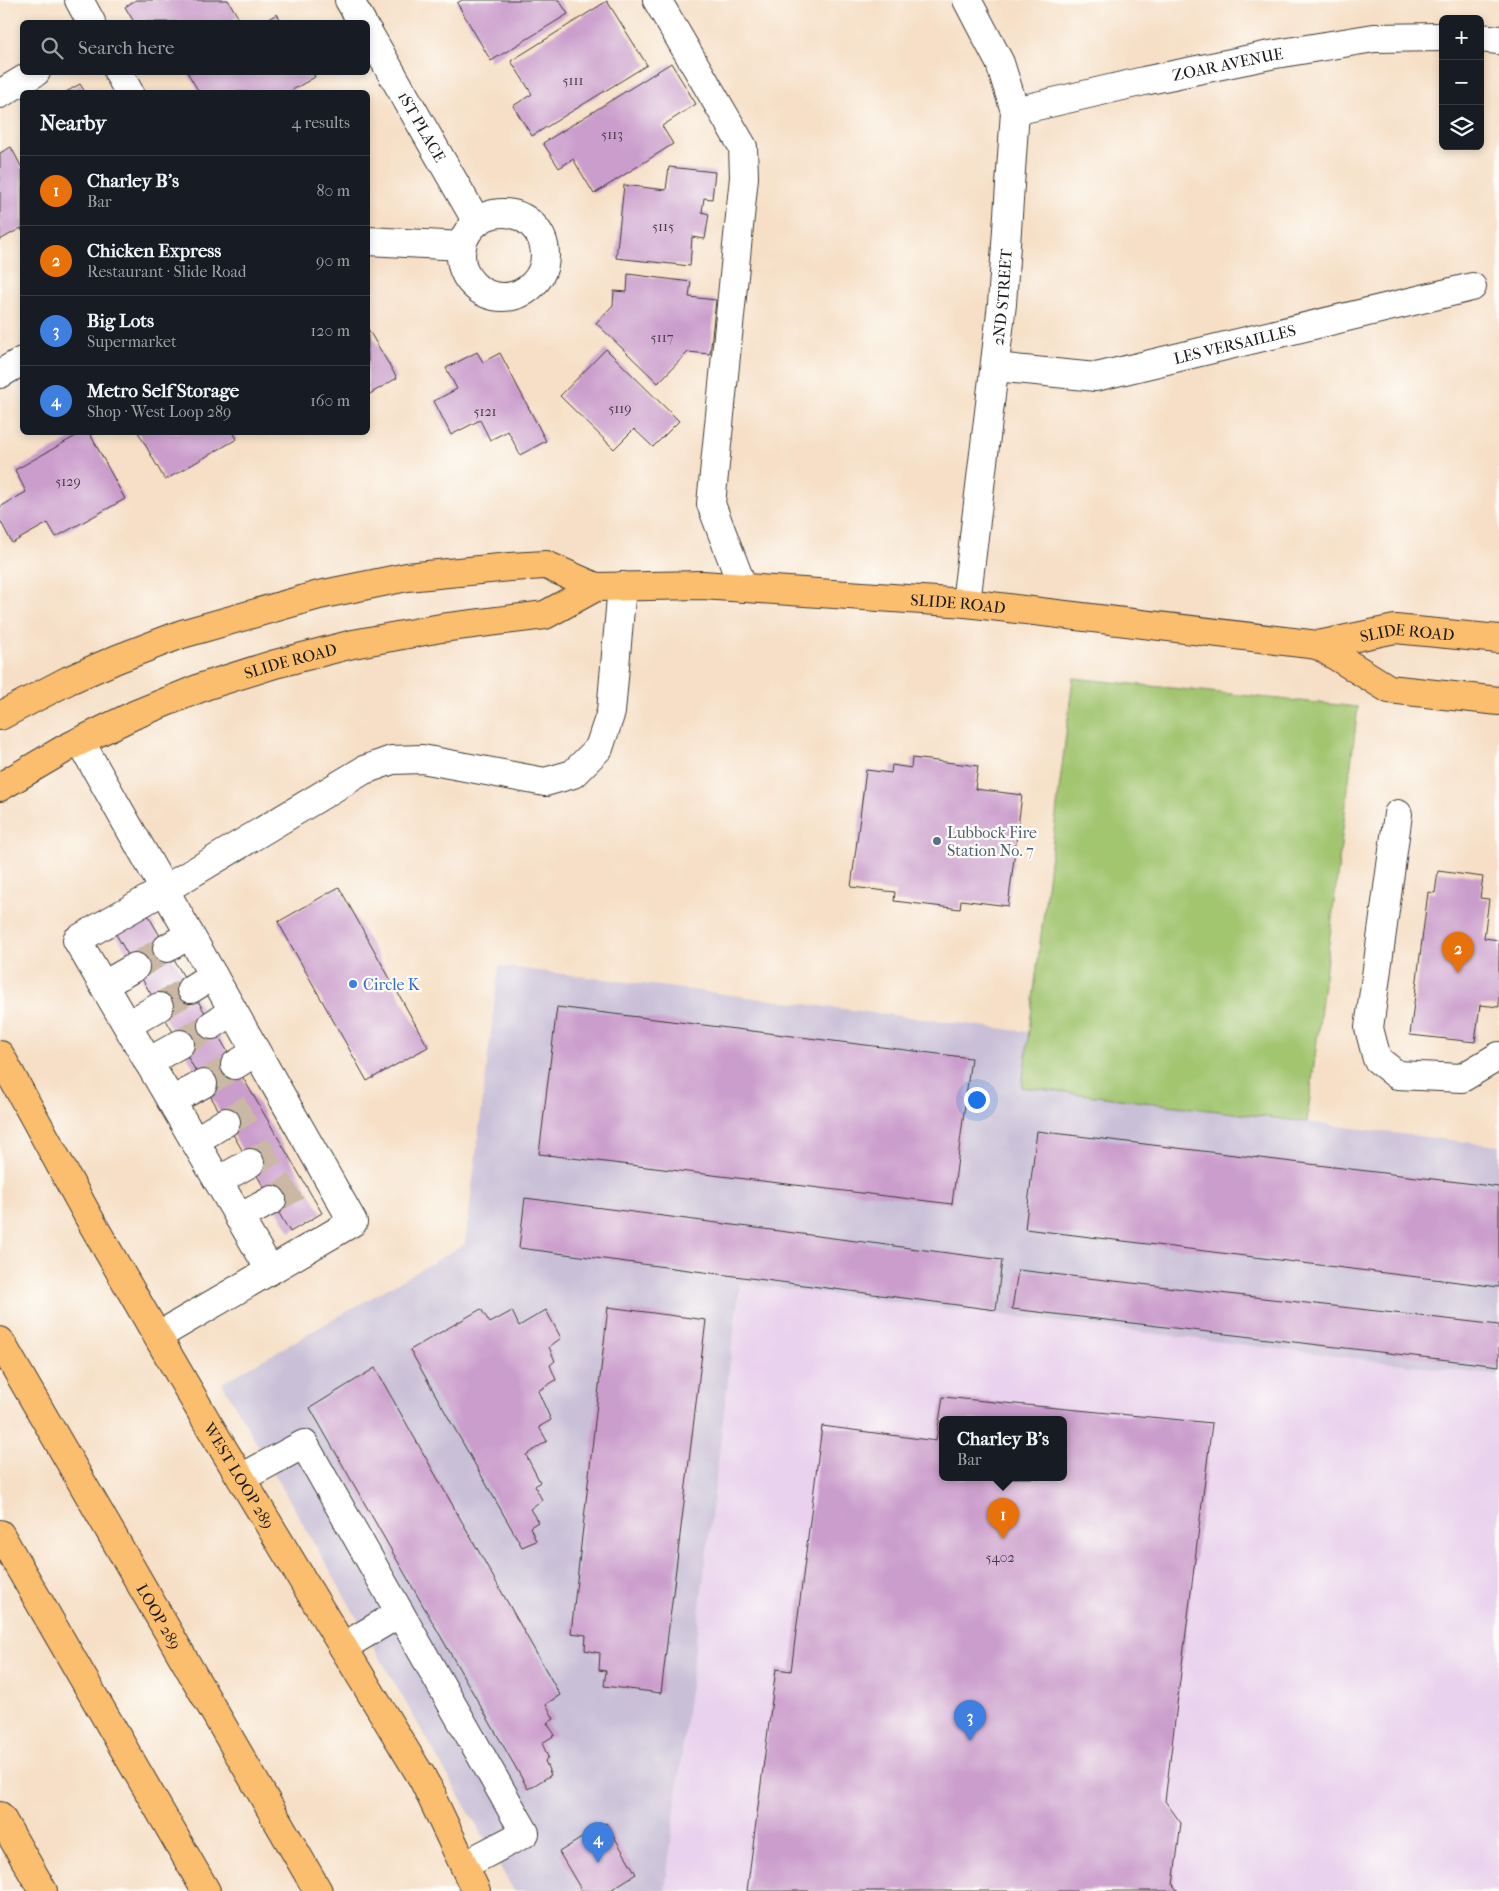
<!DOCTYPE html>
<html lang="en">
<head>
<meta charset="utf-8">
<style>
  :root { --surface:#171b24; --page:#20242c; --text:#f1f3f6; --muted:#9ea1a6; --line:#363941; --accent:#db2777 }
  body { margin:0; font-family:"IM FELL French Canon",serif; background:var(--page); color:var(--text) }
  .controls { position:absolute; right:15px; top:15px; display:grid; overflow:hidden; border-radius:8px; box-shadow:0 2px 8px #0003 }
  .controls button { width:45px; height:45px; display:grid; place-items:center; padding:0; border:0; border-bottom:1px solid var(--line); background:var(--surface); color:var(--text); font:25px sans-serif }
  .you { position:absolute; left:976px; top:1099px; width:18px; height:18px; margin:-12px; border:4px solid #fff; border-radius:50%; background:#1a73e8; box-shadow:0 0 0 8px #1a73e833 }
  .badge { display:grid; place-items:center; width:32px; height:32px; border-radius:50%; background:var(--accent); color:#fff; font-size:16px; font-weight:700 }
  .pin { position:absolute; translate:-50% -41px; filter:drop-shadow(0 1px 2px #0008) }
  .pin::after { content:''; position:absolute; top:26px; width:18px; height:15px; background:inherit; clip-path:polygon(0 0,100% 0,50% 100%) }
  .popup { position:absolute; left:939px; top:1416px; width:128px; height:65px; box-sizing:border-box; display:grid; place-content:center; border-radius:8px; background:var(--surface); filter:drop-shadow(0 1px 4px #0005); font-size:16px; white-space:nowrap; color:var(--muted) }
  .popup b { font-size:19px; color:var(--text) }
  .popup::after { content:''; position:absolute; left:50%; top:100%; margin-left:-10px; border:10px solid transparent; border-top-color:var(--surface) }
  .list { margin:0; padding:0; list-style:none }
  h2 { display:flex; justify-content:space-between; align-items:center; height:65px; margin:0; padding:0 20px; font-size:21px }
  h2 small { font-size:16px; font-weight:400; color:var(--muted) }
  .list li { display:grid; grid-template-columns:32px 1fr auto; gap:15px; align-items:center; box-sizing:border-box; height:70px; padding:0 20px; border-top:1px solid var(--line) }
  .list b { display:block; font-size:19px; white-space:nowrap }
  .list p { margin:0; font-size:16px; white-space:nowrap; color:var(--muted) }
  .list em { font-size:16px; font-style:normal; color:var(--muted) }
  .icon { flex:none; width:28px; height:28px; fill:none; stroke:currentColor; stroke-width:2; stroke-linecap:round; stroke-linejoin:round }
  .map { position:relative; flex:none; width:1499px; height:1891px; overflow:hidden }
  .search { position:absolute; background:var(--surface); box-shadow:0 2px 8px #0003; left:20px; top:20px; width:350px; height:55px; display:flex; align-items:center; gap:12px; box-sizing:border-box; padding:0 18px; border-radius:8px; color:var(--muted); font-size:19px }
  .panel { position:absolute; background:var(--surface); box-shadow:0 2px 8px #0003; left:20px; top:90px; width:350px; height:345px; border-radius:8px }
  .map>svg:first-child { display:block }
  .built { fill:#e9d2ed; fill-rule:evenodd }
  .industrial { fill:#c9bfd7 }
  .green { fill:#a2c56f; stroke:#5f7046 }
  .building { fill:#cb9dcc; fill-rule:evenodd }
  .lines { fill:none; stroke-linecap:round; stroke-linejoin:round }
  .minor-tunnel { stroke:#cab8a4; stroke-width:28; stroke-dasharray:28 14; stroke-linecap:butt }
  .minor-casing { stroke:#3d3936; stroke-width:30 }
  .major-casing { stroke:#3d3936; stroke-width:30 }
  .highway-casing { stroke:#3d3936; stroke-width:30 }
  .minor { stroke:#fff; stroke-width:28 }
  .major { stroke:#fbbd6e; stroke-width:28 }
  .highway { stroke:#fbbd6e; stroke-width:28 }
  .service-dot { fill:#5c6f8a; stroke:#fdfcf7; stroke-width:2 }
  .shop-dot { fill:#3f7fe0; stroke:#fdfcf7; stroke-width:2 }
  .labels { text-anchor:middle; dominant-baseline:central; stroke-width:4.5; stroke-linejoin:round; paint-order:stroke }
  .number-label { font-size:14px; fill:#483c48 }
  .street-label { font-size:16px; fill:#1c1c1c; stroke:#fdfcf7 }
  .service-label { font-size:16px; fill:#4e5e75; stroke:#fdfcf7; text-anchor:start }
  .shop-label { font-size:16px; fill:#366cbe; stroke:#fdfcf7; text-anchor:start }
</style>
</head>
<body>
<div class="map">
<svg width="1499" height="1891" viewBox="0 0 1499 1891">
  <rect width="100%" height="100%" fill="#fdfcf7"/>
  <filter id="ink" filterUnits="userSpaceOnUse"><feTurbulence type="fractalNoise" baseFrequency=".02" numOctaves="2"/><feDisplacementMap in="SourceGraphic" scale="10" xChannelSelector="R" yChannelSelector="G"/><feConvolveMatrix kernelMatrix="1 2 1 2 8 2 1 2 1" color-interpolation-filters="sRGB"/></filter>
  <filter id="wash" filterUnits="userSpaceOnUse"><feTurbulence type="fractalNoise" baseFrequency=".0096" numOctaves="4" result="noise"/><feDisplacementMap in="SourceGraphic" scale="20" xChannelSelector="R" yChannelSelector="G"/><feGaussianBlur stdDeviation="1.12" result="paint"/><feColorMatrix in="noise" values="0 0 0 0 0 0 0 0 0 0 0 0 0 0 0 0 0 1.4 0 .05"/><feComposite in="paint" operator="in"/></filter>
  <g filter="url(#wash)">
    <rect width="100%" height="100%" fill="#f6dfc6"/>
    <path class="built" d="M740,1283L1499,1376V1891H665ZM943,1420H1063V1478H943Z"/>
    <polygon class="industrial" points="499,966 1029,1032 1023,1087 1499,1146 1499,1376 740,1283 665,1891 514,1891 222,1383 465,1244"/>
    <polygon class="green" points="1073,678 1358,707 1307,1122 1022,1087"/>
    <g id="blocks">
      <g class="building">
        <polygon points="136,0 228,0 238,17 228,22 134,22 125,7"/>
        <polygon points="462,0 559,0 568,14 491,61 457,3"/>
        <polygon points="607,1 647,65 532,136 513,106 532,94 511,61"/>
        <polygon points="277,14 282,22 263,22"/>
        <polygon points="671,63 696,104 662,126 673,144 594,194 573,159 559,168 543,143"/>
        <polygon points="187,72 312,72 315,77 289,92 199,92"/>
        <polygon points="80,84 85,92 66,92"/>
        <polygon points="11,147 22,168 22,231 21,228 0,240 0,153"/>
        <polygon points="669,167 715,172 712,199 704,198 702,212 709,214 705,239 692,237 690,266 616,258 624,185 666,190"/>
        <polygon points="628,274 691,282 689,297 716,300 710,354 688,352 658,383 596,323 613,305 614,291 627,292"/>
        <polygon points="368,329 397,378 368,395"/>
        <polygon points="606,349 679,421 653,447 634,429 614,449 560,396"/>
        <polygon points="477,352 483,362 500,353 546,441 520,455 508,431 490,440 480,420 451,435 434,401 457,389 446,368"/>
        <polygon points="83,432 89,432 125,499 56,537 48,523 12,543 0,520 0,507 26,492 15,470"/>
        <polygon points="138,432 233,432 237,439 165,480"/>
        <polygon points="912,758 978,766 975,789 1022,795 1008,906 961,900 960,909 894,901 895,892 851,887 866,770 891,773 892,765 911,768"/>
        <polygon points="1438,871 1483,877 1480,898 1489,899 1484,938 1499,940 1499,1007 1480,1005 1475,1042 1410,1035 1428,892 1435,893"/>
        <polygon points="339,887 428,1047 367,1081 278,922"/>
        <polygon points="146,912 322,1213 290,1232 114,931"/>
        <polygon points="557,1007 971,1058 952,1204 539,1154"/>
        <polygon points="1037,1131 1499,1187 1499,1287 1025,1229"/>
        <polygon points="525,1198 1002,1260 996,1310 519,1248"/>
        <polygon points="1018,1270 1499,1325 1499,1366 1012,1309"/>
        <polygon points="608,1307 706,1320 661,1693 604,1686 606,1671 599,1670 600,1653 585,1650 586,1635 571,1633"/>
        <polygon points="481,1309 490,1323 512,1311 519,1326 546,1310 561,1338 549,1347 555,1361 550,1365 556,1380 538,1391 551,1420 539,1427 547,1441 526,1455 540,1482 535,1486 542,1500 530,1509 538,1522 530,1527 536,1541 522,1547 410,1350"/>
        <polygon points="375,1368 560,1695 546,1704 554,1719 547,1723 555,1735 542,1743 548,1757 545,1761 551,1775 528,1789 310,1408"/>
        <path d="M943,1397L1212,1423L1165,1801L1181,1823L1173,1885L1178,1891H747L776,1669L791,1671L822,1426L936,1441ZM943,1420H1063V1478H943Z"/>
        <polygon points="606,1823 636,1874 609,1891 582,1891 559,1852"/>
      </g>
    </g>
  </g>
  <g filter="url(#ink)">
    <use href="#blocks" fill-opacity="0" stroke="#3d3936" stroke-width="1"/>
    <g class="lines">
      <g class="minor-tunnel">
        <polyline points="135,967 167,948"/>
        <polyline points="159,1007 191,989"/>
        <polyline points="180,1044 212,1025"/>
        <polyline points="203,1084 235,1065"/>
        <polyline points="226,1122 258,1104"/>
        <polyline points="250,1163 282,1146"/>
        <polyline points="272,1200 304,1182"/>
      </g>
      <defs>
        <g id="minor">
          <polyline points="79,0 91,22"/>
          <polyline points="349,0 362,22"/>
          <polyline points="657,0 743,147 744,177 711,504 743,588"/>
          <path id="s1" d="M368,32L477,222"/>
          <polyline points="1480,38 1499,40"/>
          <polyline points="118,72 129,92"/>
          <polyline points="0,94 36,72"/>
          <path id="s2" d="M1015,111L1144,81L1270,55L1374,38L1443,37"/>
          <circle cx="503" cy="255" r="42"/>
          <polyline points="368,241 462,246"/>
          <path id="s3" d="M995,367L1096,377L1472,287"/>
          <polyline points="0,374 22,361"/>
          <path id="s4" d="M966,603L1002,304L1015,111L1000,63L967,0"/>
          <polyline points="80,741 353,1222 158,1336"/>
          <polyline points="1398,814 1369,1028 1377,1059 1397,1075 1462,1078 1499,1056"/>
          <polyline points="167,948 189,935"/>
          <polyline points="104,985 135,967"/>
          <polyline points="191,989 213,975"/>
          <polyline points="127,1025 159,1007"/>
          <polyline points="212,1025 233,1011"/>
          <polyline points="148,1062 180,1044"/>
          <polyline points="235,1065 256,1052"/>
          <polyline points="171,1101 203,1084"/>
          <polyline points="195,1141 226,1122"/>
          <polyline points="218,1181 250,1163"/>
          <polyline points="239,1218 272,1200"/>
          <polyline points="270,1270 77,940 164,890 364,770 392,760 422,759 545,782 573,774 599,748 611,712 622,586"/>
          <polyline points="241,1478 304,1444 525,1833 470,1862"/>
          <polyline points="343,1647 400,1613"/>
        </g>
        <g id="major">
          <polyline points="1318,645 1389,689 1499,701"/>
          <polyline points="0,716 69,680 117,659 182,634 319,595 407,577 510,567 546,565 596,587"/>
          <path id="s5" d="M0,787L66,748L134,715L205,686L275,664L353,644L441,628L545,615L596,587L702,585L966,603L1318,645L1395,629L1499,639"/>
          <path id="s6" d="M0,1055L93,1225L207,1422L433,1796"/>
          <polyline points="0,1816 43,1891"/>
        </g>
        <g id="highway">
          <path id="s7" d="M0,1341L318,1891"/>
          <polyline points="0,1534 206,1891"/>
          <polyline points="421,1775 476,1891"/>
        </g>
      </defs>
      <use href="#minor" class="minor-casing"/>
      <use href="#major" class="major-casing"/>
      <use href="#highway" class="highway-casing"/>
      <use href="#minor" class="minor"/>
      <use href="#major" class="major"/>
      <use href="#highway" class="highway"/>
    </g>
  </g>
  <circle class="service-dot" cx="937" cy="841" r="5"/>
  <circle class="shop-dot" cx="353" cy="984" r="5"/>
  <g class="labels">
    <g class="number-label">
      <text x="573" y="80">5111</text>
      <text x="612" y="134">5113</text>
      <text x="663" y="226">5115</text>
      <text x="662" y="337">5117</text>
      <text x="620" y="408">5119</text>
      <text x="485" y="411">5121</text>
      <text x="68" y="481">5129</text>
      <text x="1000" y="1557">5402</text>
    </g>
    <g class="street-label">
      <text stroke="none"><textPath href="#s2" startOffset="218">ZOAR AVENUE</textPath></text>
      <text stroke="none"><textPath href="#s1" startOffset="109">1ST PLACE</textPath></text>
      <text stroke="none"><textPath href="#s4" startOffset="308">2ND STREET</textPath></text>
      <text stroke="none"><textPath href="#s3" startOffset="244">LES VERSAILLES</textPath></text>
      <text stroke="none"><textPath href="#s5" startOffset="998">SLIDE ROAD</textPath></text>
      <text stroke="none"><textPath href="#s5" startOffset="1451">SLIDE ROAD</textPath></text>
      <text stroke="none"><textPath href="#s5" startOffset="318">SLIDE ROAD</textPath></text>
      <text stroke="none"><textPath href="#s6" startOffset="484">WEST LOOP 289</textPath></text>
      <text stroke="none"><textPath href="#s7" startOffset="318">LOOP 289</textPath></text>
    </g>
    <g class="service-label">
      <text x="947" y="832">Lubbock Fire<tspan x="947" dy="18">Station No. 7</tspan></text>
    </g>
    <g class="shop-label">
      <text x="363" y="984">Circle K</text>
    </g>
  </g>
</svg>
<div class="controls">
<button>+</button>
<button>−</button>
<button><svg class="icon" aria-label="layers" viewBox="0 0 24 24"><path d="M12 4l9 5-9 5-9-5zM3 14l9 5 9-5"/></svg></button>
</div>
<div class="you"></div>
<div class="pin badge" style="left:1003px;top:1539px;background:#e8710a">1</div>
<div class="popup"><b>Charley B's</b>Bar</div>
<div class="pin badge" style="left:1458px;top:973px;background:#e8710a">2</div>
<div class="pin badge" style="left:970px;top:1741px;background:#3f7fe0">3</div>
<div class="pin badge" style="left:598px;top:1863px;background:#3f7fe0">4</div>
<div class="search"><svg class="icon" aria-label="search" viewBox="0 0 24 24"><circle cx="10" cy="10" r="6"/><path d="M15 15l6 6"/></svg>Search here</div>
<section class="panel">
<h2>Nearby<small>4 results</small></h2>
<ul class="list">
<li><span class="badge" style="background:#e8710a">1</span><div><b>Charley B's</b><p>Bar</p></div><em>80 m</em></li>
<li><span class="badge" style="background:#e8710a">2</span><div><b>Chicken Express</b><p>Restaurant · Slide Road</p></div><em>90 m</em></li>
<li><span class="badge" style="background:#3f7fe0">3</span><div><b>Big Lots</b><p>Supermarket</p></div><em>120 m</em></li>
<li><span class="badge" style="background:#3f7fe0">4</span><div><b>Metro Self Storage</b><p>Shop · West Loop 289</p></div><em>160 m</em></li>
</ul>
</section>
</div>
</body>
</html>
